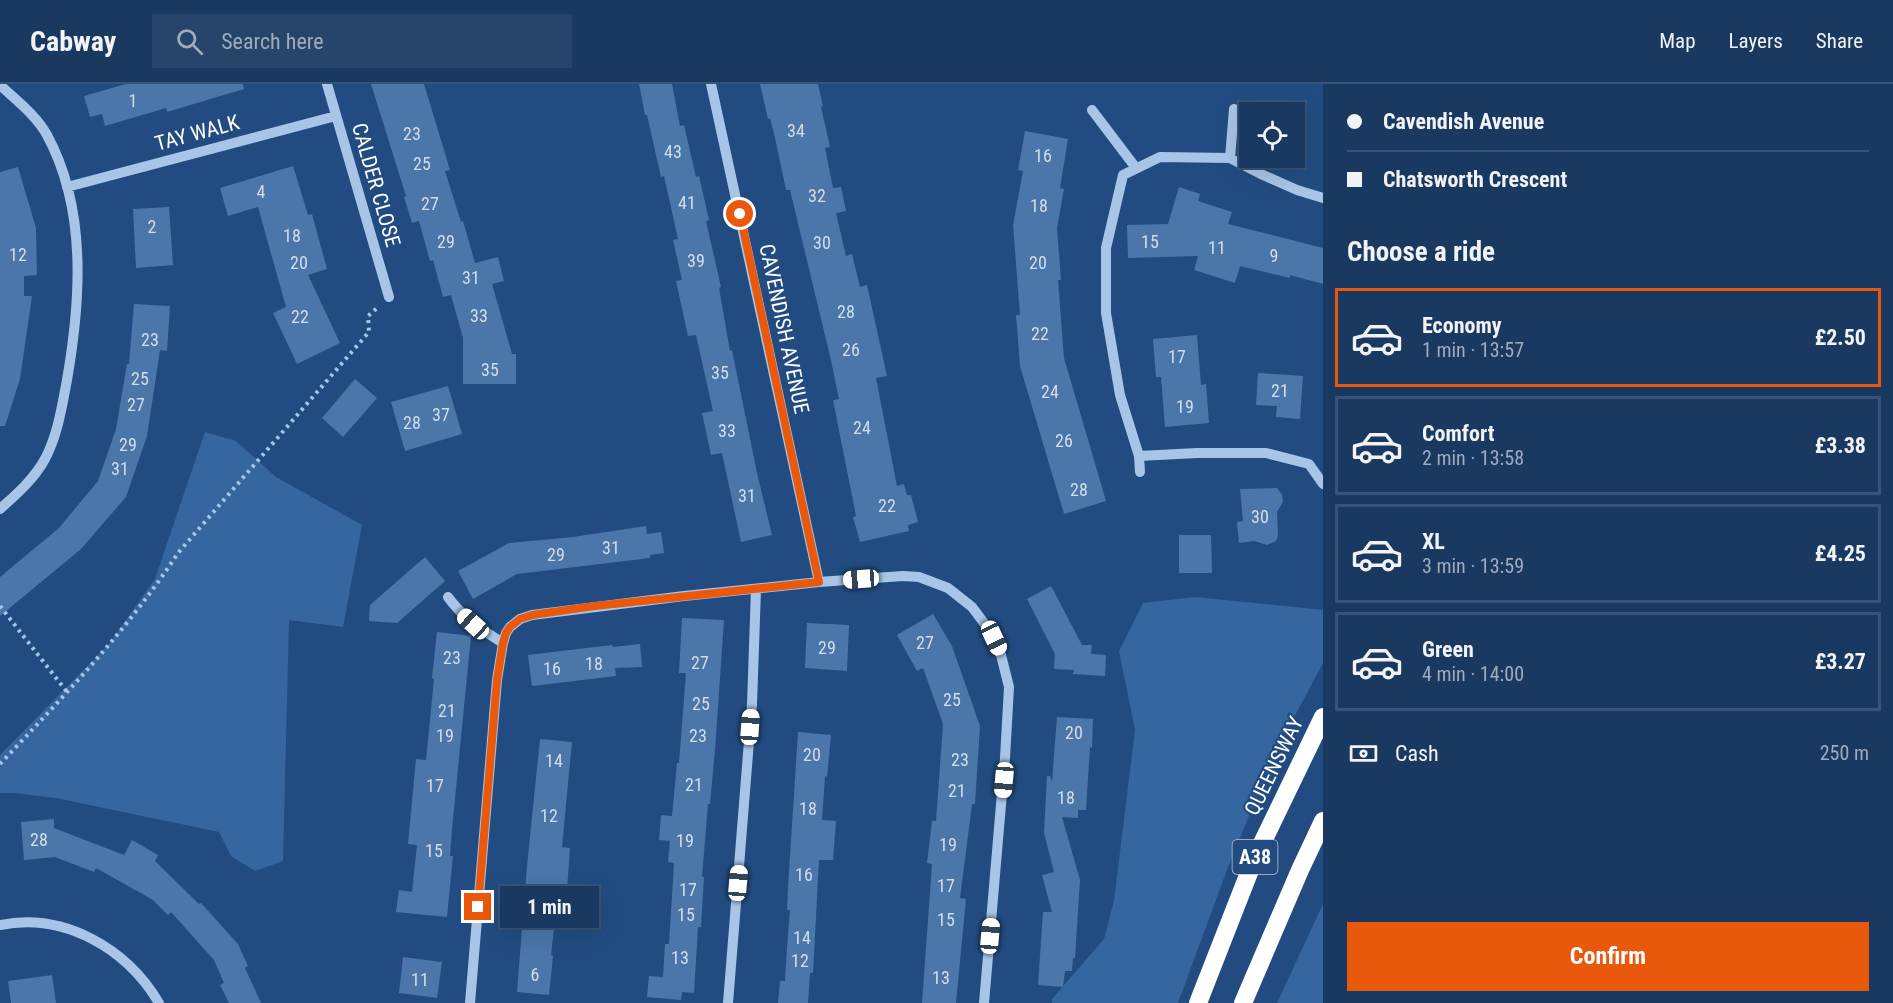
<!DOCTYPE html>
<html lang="en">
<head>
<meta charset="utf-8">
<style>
  body { margin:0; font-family:"Roboto Condensed",sans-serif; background:#27446a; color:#f1f3f6; height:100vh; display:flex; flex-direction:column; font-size:22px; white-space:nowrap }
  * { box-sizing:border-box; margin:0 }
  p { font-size:20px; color:#9facbd }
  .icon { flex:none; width:33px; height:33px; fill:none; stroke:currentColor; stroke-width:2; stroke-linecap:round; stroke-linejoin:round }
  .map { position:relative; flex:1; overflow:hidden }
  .sheet { display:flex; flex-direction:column; background:#1a3961; width:570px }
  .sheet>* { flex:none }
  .top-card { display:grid; align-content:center; height:132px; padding:0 24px; background:#1a3961 }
  .controls { position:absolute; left:1239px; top:18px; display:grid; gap:12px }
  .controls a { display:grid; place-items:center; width:66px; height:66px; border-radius:0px; background:#1a3961; box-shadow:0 6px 24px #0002,0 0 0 2px #385376; font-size:30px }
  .end { position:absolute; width:27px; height:27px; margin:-14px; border:8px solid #ea580c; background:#fff; box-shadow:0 0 0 3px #fff }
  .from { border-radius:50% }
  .bubble { position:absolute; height:42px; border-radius:0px; background:#1a3961; box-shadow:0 6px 24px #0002,0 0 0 2px #385376; font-size:20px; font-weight:700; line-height:42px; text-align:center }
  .car { position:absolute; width:18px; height:36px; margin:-18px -9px; border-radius:8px; box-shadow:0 0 4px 2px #0007; background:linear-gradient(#fff 24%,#345 0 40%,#fff 0 76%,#345 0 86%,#fff 0) }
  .top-card b { display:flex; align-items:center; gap:21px; height:57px; font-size:22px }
  .top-card b+b { border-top:2px solid #385376 }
  .top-card i { width:15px; height:15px; background:#f1f3f6 }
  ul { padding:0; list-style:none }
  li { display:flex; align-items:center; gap:18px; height:99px; margin:0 12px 9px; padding:0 12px; border:3px solid #385376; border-radius:0px }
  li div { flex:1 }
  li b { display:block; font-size:22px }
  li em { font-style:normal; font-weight:700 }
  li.active { border-color:#ea580c }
  li>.icon { width:54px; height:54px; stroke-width:1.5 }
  h2 { padding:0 24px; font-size:27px; line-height:72px }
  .pay { display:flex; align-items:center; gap:15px; height:66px; padding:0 24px; font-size:22px }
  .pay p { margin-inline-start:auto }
  .cta { display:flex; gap:12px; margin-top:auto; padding:12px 24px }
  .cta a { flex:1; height:69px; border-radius:0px; background:#ea580c; color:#fff; font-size:24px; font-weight:700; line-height:69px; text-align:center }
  header { display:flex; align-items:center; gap:36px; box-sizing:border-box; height:84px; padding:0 30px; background:#1a3961; border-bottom:2px solid #385376 }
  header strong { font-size:28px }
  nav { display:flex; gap:33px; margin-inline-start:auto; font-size:21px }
  .search { width:420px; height:54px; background:#27446a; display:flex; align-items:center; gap:15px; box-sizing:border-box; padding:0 21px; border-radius:0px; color:#9facbd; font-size:22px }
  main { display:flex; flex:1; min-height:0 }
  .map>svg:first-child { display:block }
  .green { fill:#36669f }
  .building { fill:#4b76aa }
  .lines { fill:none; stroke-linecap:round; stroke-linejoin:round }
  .path { stroke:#a8c5e7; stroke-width:4; stroke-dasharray:3 4.5; stroke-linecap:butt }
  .minor { stroke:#a8c5e7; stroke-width:10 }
  .highway { stroke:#fff; stroke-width:18 }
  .route { stroke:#ea580c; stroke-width:8 }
  .labels { text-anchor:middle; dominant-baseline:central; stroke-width:4.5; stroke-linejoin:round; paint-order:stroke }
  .number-label { font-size:18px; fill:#d2ddea }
  .shield { fill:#224c81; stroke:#bdc9d9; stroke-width:1.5 }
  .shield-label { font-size:20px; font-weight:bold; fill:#fff }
  .street-label { font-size:21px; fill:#fff; stroke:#224c81 }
</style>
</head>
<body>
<header>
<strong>Cabway</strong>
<div class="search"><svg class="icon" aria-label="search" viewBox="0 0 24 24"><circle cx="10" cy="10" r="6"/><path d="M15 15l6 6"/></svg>Search here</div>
<nav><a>Map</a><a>Layers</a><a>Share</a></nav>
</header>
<main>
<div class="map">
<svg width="1323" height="919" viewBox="0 0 1323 919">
  <rect width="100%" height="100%" fill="#224c81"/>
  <!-- green -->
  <path class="green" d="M205,348L236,357L276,393L362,441L343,543L289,536L283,777L255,787L231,772L219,748L56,714L15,709H0V671L109,560L155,495Z
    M1195,513L1323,526V579L1274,671L1228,783L1178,919H1052V915L1104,855L1114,817L1135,646L1119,567L1143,519Z
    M1323,820V919H1277Z"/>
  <!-- building -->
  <path class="building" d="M126,0H243L244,5L167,28L166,24L105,42L102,30L90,33L84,12Z
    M371,0H424L450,86L445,87L461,138L463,137L475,179L498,173L504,197L492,200L512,270H516V300H463V254L451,211L443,213L433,176L430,177L419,137L412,139L404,113L406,112Z
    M639,0H672L680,42L684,41L696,93L699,92L709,136L706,137L721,203L719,204L730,267L732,266L757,389L772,451L741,458L722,369L711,371L702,329L713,327L696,251L688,252L676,197L682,196L673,156L678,155L664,92L661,93L647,31H645Z
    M760,0H818L823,22L821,23L830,63L825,64L833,104L841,103L846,127L836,129L846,172L852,170L860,203L867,201L887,292L876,294L897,402L904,400L907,411H911L918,438L908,441L909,447L860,458L853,433L856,432L833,316L839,315L830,272L790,106H786L775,54L770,34L768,35Z
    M1025,47L1068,55L1060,104L1064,105L1057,144L1061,196H1058L1064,274L1106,417L1064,430L1020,282L1016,231H1020L1013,141L1023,87L1018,86Z
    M293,82L308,131L312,130L327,185L308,191L340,259L297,280L273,229L286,223L258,123L228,132L220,104Z
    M18,83L36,144L37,191L24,192V212H32L20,295L5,342H0V88Z
    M1179,103L1200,110L1198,117L1232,128L1228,140L1323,164V200L1290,191V194L1240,182L1235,199L1194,186L1198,172L1128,174L1127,141L1168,140Z
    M169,123L173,181L136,184L133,125Z
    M134,220L170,222L167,267L160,266L147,352L126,413L81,465L0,532V493L59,444L98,397L116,345L127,280H129Z
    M1197,251L1201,301L1206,300L1209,339L1165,343L1161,293H1156L1153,255Z
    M1258,289L1303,292L1300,335L1276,333L1277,322L1256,321Z
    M355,295L377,314L343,353L322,334Z
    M448,302L462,350L405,367L391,318Z
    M1277,404L1282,411L1283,418L1277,428L1278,452L1276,457L1267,461L1254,457L1239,459L1237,438L1243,437L1240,405Z
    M646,442L647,450L661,448L664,469L650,471V474L517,490L473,515L458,487L509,459L573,453Z
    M1179,451H1211L1212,489H1179Z
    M425,473L445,497L397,539L369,537L370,521Z
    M1051,502L1082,561H1092L1091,570L1106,571L1105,592L1073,590L1074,586L1054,585L1055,570L1027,515Z
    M933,530L952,562L980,642L975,720H972L960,814L966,815L956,919H922L932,780L927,779L932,737H936L943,640L923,584L917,587L897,551Z
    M682,534L724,536L715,666L710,720H708L702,793H704L701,843H698L694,909L682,908L681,916L647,913L649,892L663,893L665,860H669L674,779L668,778L670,757L659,756L661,731L672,732L677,679H679L686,589H679Z
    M807,539L849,541L847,587L805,584Z
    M437,548L471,552L452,745L450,772H453L447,833L396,828L399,806L412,808L417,761L408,760L416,675L426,676L434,595L432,594Z
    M640,560L642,583L615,584L616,592L532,602L528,571L612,561L613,563Z
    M1057,633L1093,635L1092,664L1090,663L1086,726H1078V734L1062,733L1080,796L1075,874H1073L1072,887H1065L1063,903L1038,901L1043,828H1052L1042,791L1054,788L1044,749L1047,692H1050L1052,698Z
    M798,648L831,651L827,693L825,692L822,736L836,737L833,776H819L813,889H810L808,919H778L780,897H785L787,864L790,826H787L788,803Z
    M540,655L572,658L562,763L570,764L567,806L559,805L558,808L551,871L553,872L549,911L517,908L527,782Z
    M54,735V744L124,771L132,756L158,771L155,777L199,820L201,819L238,860L248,882L245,884L261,919H229L220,901L224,899L214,876L171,828L168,831L153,816L96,784L94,788L55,773L24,776L21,738Z
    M403,873L442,878L437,914L399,909Z
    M52,891L56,919H11L8,897Z"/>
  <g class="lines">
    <!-- path -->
    <path class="path" d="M0,522L67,608
      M0,680C63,613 127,547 178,469L369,248L368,232L377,224"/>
    <!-- minor -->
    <path class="minor" d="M327,0L389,213
      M711,0L819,498
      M0,1C16,16 36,31 47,51C87,125 81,215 67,296C62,322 58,350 45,375C34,395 17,410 0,425
      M1092,26L1136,84
      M1230,74L1234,25
      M67,103L336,32
      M1139,372L1197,369H1266L1309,380L1323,400
      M1140,388L1139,372L1120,311L1106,229V164L1123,91L1160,73L1230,74L1263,91L1297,106L1323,114
      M448,513C463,534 481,545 503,559
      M0,841C65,828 127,865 159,919
      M470,919L497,596L503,559L506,549L510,543L520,535L532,531L684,512L819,498L903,492L919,493L948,504L972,523L987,543L1001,571L1009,603L1005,674L984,919
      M728,919L752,620L756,505"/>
    <!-- highway -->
    <path class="highway" d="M1198,919L1254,776L1323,633
      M1243,919L1300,786L1323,737"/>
  </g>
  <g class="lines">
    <!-- route -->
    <path class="route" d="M478,823L497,596L503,559L506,549L510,543L520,535L532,531L595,522L819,498L740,130"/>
  </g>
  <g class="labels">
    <!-- number labels -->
    <g class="number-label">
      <text x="133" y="16">1</text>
      <text x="796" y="46">34</text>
      <text x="412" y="49">23</text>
      <text x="673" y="67">43</text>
      <text x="1043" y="71">16</text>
      <text x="422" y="79">25</text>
      <text x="261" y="107">4</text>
      <text x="817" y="111">32</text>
      <text x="687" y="118">41</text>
      <text x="430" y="119">27</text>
      <text x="1039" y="121">18</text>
      <text x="152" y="142">2</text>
      <text x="292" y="151">18</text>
      <text x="446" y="157">29</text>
      <text x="1150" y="157">15</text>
      <text x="822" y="158">30</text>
      <text x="1217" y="163">11</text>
      <text x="18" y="170">12</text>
      <text x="1274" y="171">9</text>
      <text x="696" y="176">39</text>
      <text x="299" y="178">20</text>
      <text x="1038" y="178">20</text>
      <text x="471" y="193">31</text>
      <text x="846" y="227">28</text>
      <text x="479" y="231">33</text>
      <text x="300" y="232">22</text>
      <text x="1040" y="249">22</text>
      <text x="150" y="255">23</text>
      <text x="851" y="265">26</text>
      <text x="1177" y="272">17</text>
      <text x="490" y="285">35</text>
      <text x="720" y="288">35</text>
      <text x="140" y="294">25</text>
      <text x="1280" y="306">21</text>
      <text x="1050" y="307">24</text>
      <text x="136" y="320">27</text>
      <text x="1185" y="322">19</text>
      <text x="441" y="330">37</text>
      <text x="412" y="338">28</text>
      <text x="862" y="343">24</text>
      <text x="727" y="346">33</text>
      <text x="1064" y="356">26</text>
      <text x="128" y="360">29</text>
      <text x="120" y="384">31</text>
      <text x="1079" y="405">28</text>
      <text x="747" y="411">31</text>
      <text x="887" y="421">22</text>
      <text x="1260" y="432">30</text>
      <text x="611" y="463">31</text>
      <text x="556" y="470">29</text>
      <text x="925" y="558">27</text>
      <text x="827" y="563">29</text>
      <text x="452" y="573">23</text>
      <text x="700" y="578">27</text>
      <text x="594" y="579">18</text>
      <text x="552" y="584">16</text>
      <text x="952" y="615">25</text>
      <text x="701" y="619">25</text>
      <text x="447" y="626">21</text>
      <text x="1074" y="648">20</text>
      <text x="445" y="651">19</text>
      <text x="698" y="651">23</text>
      <text x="812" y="670">20</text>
      <text x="960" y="675">23</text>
      <text x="554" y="676">14</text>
      <text x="694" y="700">21</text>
      <text x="435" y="701">17</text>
      <text x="957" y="706">21</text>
      <text x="1066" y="713">18</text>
      <text x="808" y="724">18</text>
      <text x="549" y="731">12</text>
      <text x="39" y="755">28</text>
      <text x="685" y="756">19</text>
      <text x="948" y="760">19</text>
      <text x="434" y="766">15</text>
      <text x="804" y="790">16</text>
      <text x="946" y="801">17</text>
      <text x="688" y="805">17</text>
      <text x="686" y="830">15</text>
      <text x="946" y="835">15</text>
      <text x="802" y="853">14</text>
      <text x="680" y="873">13</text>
      <text x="800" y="876">12</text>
      <text x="535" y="890">6</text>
      <text x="941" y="893">13</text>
      <text x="420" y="895">11</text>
    </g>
    <!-- shield labels -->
    <rect class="shield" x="1232.5" y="756" width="45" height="34" rx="4.5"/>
    <g class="shield-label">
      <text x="1255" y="773">A38</text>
    </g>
    <!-- street labels -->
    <g class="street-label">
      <text transform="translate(197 49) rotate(-15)">TAY WALK</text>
      <text transform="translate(376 101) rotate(74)">CALDER CLOSE</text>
      <text transform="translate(784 245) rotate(78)">CAVENDISH AVENUE</text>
      <text transform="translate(1274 682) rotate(-64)">QUEENSWAY</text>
    </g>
  </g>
</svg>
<div class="controls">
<a><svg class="icon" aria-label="locate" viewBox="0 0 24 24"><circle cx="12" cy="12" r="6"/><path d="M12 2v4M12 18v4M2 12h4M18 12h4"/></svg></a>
</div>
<i class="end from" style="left:740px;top:130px"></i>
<i class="end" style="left:478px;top:823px"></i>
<div class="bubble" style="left:500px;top:802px;width:99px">1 min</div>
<i class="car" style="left:861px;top:495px;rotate:266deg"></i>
<i class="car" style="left:473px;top:540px;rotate:312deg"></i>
<i class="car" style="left:994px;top:554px;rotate:155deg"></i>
<i class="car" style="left:750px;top:643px;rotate:4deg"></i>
<i class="car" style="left:1004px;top:696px;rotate:185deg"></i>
<i class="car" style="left:738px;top:799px;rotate:5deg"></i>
<i class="car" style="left:990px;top:852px;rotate:5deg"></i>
</div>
<section class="sheet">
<div class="top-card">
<b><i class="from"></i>Cavendish Avenue</b>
<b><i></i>Chatsworth Crescent</b>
</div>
<h2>Choose a ride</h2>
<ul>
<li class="active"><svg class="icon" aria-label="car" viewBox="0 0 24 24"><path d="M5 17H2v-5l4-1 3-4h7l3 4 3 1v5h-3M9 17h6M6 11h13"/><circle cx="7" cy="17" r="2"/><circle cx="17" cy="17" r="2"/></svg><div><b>Economy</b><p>1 min · 13:57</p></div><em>£2.50</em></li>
<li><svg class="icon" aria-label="car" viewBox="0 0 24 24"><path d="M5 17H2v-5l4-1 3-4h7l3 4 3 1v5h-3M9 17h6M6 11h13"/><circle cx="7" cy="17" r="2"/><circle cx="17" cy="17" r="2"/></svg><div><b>Comfort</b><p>2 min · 13:58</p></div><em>£3.38</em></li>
<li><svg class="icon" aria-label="car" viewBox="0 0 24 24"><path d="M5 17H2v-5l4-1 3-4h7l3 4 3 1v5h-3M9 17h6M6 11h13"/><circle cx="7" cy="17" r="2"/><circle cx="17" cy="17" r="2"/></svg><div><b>XL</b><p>3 min · 13:59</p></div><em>£4.25</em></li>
<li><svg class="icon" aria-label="car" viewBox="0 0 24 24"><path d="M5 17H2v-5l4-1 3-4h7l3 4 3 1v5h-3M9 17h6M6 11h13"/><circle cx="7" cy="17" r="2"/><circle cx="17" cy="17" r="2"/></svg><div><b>Green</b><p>4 min · 14:00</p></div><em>£3.27</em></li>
</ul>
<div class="pay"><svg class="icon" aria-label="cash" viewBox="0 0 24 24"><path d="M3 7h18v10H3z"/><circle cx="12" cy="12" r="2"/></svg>Cash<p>250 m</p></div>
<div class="cta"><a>Confirm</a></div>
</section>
</main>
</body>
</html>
